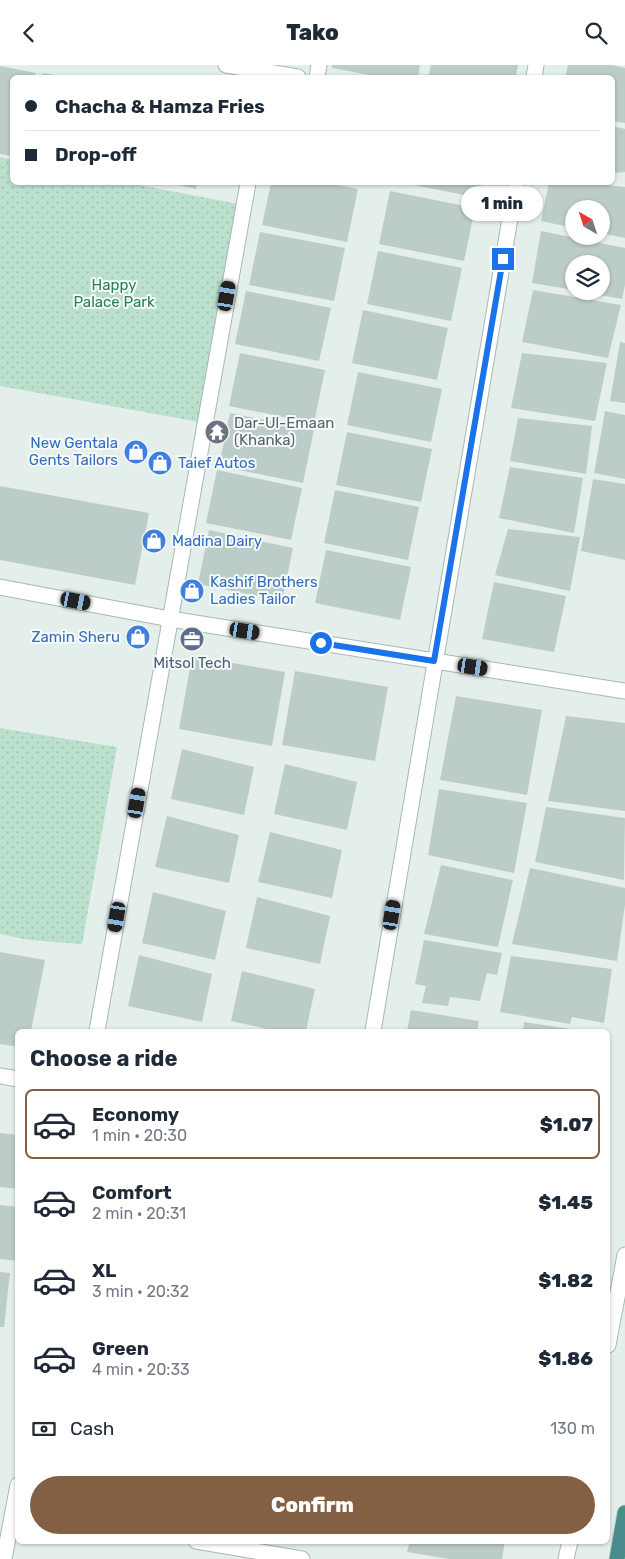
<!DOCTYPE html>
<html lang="en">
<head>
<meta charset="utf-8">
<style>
  body { margin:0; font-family:Rubik,sans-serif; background:#f6f6f7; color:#1f2937; height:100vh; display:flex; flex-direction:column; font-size:19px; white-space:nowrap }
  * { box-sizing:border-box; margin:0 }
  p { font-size:16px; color:#747a83 }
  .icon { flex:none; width:28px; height:28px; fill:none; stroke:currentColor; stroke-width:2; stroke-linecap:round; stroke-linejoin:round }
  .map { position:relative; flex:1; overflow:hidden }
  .details { position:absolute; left:15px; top:964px; width:595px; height:515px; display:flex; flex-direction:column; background:#fff; border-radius:8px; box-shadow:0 1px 4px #0004 }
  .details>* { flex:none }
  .top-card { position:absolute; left:10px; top:10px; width:605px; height:110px; border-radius:8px; box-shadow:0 1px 4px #0004; display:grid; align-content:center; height:110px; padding:0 15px; background:#fff }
  .needle { width:32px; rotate:321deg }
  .tools { position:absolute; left:565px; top:135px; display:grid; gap:10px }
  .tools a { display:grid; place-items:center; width:45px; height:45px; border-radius:50%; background:#fff; box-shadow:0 1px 4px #0004; font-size:25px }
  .end { position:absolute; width:22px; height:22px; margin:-11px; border:6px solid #1a73e8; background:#fff; box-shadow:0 0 0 2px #fff }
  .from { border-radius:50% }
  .bubble { position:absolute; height:35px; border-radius:18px; background:#fff; box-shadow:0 1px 4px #0004; font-size:16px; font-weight:800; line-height:35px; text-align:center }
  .car { position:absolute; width:15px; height:30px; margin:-15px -8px; border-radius:6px; box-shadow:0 0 4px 1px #0007; background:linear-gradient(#222 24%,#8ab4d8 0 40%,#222 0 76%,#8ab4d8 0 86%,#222 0) }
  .top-card b { display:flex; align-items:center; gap:18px; height:48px; font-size:19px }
  .top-card b+b { border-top:1px solid #e0e1e3 }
  .top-card i { width:12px; height:12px; background:#1f2937 }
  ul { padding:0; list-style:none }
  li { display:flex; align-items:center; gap:15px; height:70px; margin:0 10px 8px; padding:0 5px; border:2px solid transparent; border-radius:8px }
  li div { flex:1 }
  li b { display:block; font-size:19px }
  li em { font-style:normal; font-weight:800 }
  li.active { border-color:#836044 }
  li>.icon { width:45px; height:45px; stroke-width:1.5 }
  h2 { padding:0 15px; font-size:22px; line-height:60px }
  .pay { display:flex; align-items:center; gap:12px; height:55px; padding:0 15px; font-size:19px }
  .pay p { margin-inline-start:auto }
  .button { display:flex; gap:10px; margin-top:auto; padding:10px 15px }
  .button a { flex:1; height:58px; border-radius:30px; background:#836044; color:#fff; font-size:20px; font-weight:800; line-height:58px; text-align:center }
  header { display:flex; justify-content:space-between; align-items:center; height:65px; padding:0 15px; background:#fff; font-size:22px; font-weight:800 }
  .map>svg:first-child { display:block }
  .park { fill:url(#park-dots) }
  .building { fill:#bccdc9 }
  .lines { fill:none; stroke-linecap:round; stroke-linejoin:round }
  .minor-casing { stroke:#a6b8b5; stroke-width:17 }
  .secondary-casing { stroke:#a1bbb9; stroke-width:17 }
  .trunk-casing { stroke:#c1caca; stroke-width:17 }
  .minor { stroke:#fff; stroke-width:15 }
  .secondary { stroke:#fff; stroke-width:15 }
  .trunk { stroke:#488c8b; stroke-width:15 }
  .route { stroke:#1a73e8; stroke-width:6 }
  .labels { text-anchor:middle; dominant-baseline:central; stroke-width:4; stroke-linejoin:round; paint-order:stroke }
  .park-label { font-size:15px; fill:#287d5c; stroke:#f5fbf9 }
  .worship-label { font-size:15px; fill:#5b616d; stroke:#f5fbf9; text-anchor:start }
  .shop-label { font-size:15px; fill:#366cbe; stroke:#f5fbf9; text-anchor:start }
  .service-label { font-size:15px; fill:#4e5e75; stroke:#f5fbf9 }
</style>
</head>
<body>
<header><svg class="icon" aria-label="back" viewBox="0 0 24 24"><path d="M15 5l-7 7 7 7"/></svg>Tako<svg class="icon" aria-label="search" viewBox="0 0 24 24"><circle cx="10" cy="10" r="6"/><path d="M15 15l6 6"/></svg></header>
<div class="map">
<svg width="625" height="1494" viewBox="0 0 625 1494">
  <defs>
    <pattern id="park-dots" width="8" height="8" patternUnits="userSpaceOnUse" patternTransform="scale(1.25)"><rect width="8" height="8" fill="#bbe1ce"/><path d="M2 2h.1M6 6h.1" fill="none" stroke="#a0c2b2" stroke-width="1.8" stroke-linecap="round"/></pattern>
  </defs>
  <rect width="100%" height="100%" fill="#e4efec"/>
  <!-- park -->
  <path class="park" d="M0,92L12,95V118H128L244,140L205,358L0,321Z
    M0,663L117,682L82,879L29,875L0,869Z"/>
  <!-- building -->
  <path class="building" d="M332,0H420L418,12H380L332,3Z
    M431,0H518L516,12H428Z
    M568,0H612L625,3V58L612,56V12H565Z
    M0,1L36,8L35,12H12V91L0,89Z
    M43,8L63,12H42Z
    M612,61L625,64V107L614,108V112H612Z
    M171,118H197L196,124Z
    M271,118H326L358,124L347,177L262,160Z
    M404,118H482L479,133Z
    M549,118H589L625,122V173L601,168V144H574V163L541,156Z
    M390,126L475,143L464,196L379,179Z
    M541,166L625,183V220L622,234L583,227L601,226V199H574V225L532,218Z
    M260,167L345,183L334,236L249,220Z
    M378,186L462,203L451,256L367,239Z
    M533,225L621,240L608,293L522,277Z
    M246,226L331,243L319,296L235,279Z
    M363,245L448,263L437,315L352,298Z
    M620,277L625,278V338L610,336Z
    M240,288L325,305L314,358L229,341Z
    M522,288L607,298L595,356L511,343Z
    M358,307L442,324L431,377L347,360Z
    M605,346L625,350V414L594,408Z
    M230,348L314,365L303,418L219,401Z
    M518,353L592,361L586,409L510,396Z
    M347,367L432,384L421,437L336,420Z
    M510,402L583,413L574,468L499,453Z
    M217,405L302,423L291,475L206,458Z
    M593,414L625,419V495L581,486Z
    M0,421L149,448L135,520L0,495Z
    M335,425L419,442L408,495L324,478Z
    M508,464L580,472L570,526L495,510Z
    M209,465L293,483L282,536L198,519Z
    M326,485L411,502L400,555L315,538Z
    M494,517L566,531L554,587L482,574Z
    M192,591L285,607L272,681L179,664Z
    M295,606L388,622L375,696L282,680Z
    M456,631L542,645L527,730L440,715Z
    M566,651L625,658V746L548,736Z
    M182,684L254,702L244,750L171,734Z
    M285,699L357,717L347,765L274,749Z
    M439,724L527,738L514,808L428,790Z
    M546,742L625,753L624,815L535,797Z
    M167,751L239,770L229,818L155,802Z
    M270,767L342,785L332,833L258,817Z
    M441,800L513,815L498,882L424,869Z
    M530,803L625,823V840L617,896L512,879Z
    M153,827L226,846L215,895L142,878Z
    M257,832L330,851L320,899L246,883Z
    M424,875L502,888L497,910L487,908L480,936L450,932L448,941L422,938L426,921L415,919Z
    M0,887L45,895L31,966H18V982L0,979Z
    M139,890L212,909L202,957L128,941Z
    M511,891L612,904L604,958L572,952L570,959L500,947Z
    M242,906L315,924L306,966H276L231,956Z
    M411,945L479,956L477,966H407Z
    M524,957L577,965L576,966H523Z
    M0,1068L18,1070V1124L0,1122Z
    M0,1140L18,1142V1196L0,1194Z
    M0,1207L10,1208L4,1262H0Z
    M410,1476H505L502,1494H449L407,1487Z"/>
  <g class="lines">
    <defs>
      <path id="minor" d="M226,0L298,12
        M317,12L319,0
        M534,12L536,0
        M0,522L170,554L625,626
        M97,966L248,118
        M373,966L516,118
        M0,1011L18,1014
        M196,1476L302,1494
        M4,1494L18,1420"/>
      <path id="secondary" d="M608,1280L625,1190
        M566,1494L570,1476"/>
      <path id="trunk" d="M617,1494L625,1448"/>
    </defs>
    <!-- minor casing -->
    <use href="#minor" class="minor-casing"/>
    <!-- secondary casing -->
    <use href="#secondary" class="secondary-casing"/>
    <!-- trunk casing -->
    <use href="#trunk" class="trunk-casing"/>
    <!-- minor -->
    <use href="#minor" class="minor"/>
    <!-- secondary -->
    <use href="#secondary" class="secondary"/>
    <!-- trunk -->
    <use href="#trunk" class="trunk"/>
  </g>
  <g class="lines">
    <!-- route -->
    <path class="route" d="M321,578L434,596L503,194"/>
  </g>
  <!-- icons -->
  <defs>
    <symbol id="temple-disc" viewBox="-11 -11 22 22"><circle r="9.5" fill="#6b7280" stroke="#f5fbf9"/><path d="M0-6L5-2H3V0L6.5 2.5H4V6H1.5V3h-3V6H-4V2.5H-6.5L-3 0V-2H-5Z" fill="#fff"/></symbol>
    <symbol id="shop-disc" viewBox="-11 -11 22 22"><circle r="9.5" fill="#3f7fe0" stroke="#f5fbf9"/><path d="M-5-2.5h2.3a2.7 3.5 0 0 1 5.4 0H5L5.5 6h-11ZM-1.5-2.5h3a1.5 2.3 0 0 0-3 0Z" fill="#fff"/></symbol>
    <symbol id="office-disc" viewBox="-11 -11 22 22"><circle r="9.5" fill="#5c6f8a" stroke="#f5fbf9"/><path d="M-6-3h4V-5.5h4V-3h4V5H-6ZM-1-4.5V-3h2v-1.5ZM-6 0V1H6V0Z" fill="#fff"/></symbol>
  </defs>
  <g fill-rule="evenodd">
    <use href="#temple-disc" x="203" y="353" width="28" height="28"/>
    <use href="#shop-disc" x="122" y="373" width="28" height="28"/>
    <use href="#shop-disc" x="146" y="384" width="28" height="28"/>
    <use href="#shop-disc" x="140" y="462" width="28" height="28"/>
    <use href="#shop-disc" x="178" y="512" width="28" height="28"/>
    <use href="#shop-disc" x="124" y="558" width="28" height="28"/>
    <use href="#office-disc" x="178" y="560" width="28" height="28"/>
  </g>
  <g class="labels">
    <!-- park labels -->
    <g class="park-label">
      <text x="114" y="220">Happy<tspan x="114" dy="17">Palace Park</tspan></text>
    </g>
    <!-- worship labels -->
    <g class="worship-label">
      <text x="234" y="358">Dar-Ul-Emaan<tspan x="234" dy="17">(Khanka)</tspan></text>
    </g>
    <!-- shop labels -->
    <g class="shop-label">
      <text x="118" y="378" text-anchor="end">New Gentala<tspan x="118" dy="17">Gents Tailors</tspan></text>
      <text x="178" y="398">Taief Autos</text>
      <text x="172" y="476">Madina Dairy</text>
      <text x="210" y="517">Kashif Brothers<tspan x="210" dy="17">Ladies Tailor</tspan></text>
      <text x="120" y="572" text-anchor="end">Zamin Sheru</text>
    </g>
    <!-- service labels -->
    <g class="service-label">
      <text x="192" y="598">Mitsol Tech</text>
    </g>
  </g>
</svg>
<div class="tools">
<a><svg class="needle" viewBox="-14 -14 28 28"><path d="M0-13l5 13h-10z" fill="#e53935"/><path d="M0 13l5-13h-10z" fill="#747a83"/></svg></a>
<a><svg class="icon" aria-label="layers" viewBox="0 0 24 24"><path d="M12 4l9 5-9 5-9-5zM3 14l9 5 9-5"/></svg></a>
</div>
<i class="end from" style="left:321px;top:578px"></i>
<i class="end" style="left:503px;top:194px"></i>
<div class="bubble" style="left:461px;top:121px;width:82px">1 min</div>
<i class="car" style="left:227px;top:231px;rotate:10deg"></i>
<i class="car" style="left:76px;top:536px;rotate:101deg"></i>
<i class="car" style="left:245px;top:566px;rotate:99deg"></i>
<i class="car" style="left:473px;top:602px;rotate:99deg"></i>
<i class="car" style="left:137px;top:738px;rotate:10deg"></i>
<i class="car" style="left:392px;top:850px;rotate:9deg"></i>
<i class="car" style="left:117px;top:852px;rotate:190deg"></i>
<div class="top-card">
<b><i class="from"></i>Chacha &amp; Hamza Fries</b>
<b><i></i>Drop-off</b>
</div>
<section class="details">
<h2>Choose a ride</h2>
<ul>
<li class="active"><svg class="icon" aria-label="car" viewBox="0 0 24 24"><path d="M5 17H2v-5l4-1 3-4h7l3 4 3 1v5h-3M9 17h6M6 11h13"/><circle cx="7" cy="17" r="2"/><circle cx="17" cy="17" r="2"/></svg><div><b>Economy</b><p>1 min · 20:30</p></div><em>$1.07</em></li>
<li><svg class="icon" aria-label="car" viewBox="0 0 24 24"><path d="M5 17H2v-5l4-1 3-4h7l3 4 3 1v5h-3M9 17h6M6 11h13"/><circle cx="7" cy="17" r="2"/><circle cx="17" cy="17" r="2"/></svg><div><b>Comfort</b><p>2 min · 20:31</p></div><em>$1.45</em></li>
<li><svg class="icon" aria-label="car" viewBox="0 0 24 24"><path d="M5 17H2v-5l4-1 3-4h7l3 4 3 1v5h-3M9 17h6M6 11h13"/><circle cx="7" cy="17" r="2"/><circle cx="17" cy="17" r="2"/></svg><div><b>XL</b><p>3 min · 20:32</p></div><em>$1.82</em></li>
<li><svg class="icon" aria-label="car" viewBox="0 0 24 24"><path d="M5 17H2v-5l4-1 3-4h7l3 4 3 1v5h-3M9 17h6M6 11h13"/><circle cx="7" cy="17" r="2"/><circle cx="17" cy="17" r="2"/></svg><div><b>Green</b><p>4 min · 20:33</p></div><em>$1.86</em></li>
</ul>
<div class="pay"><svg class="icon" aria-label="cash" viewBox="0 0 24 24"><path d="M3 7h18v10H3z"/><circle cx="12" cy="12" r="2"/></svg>Cash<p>130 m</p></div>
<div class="button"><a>Confirm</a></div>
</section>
</div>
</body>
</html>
